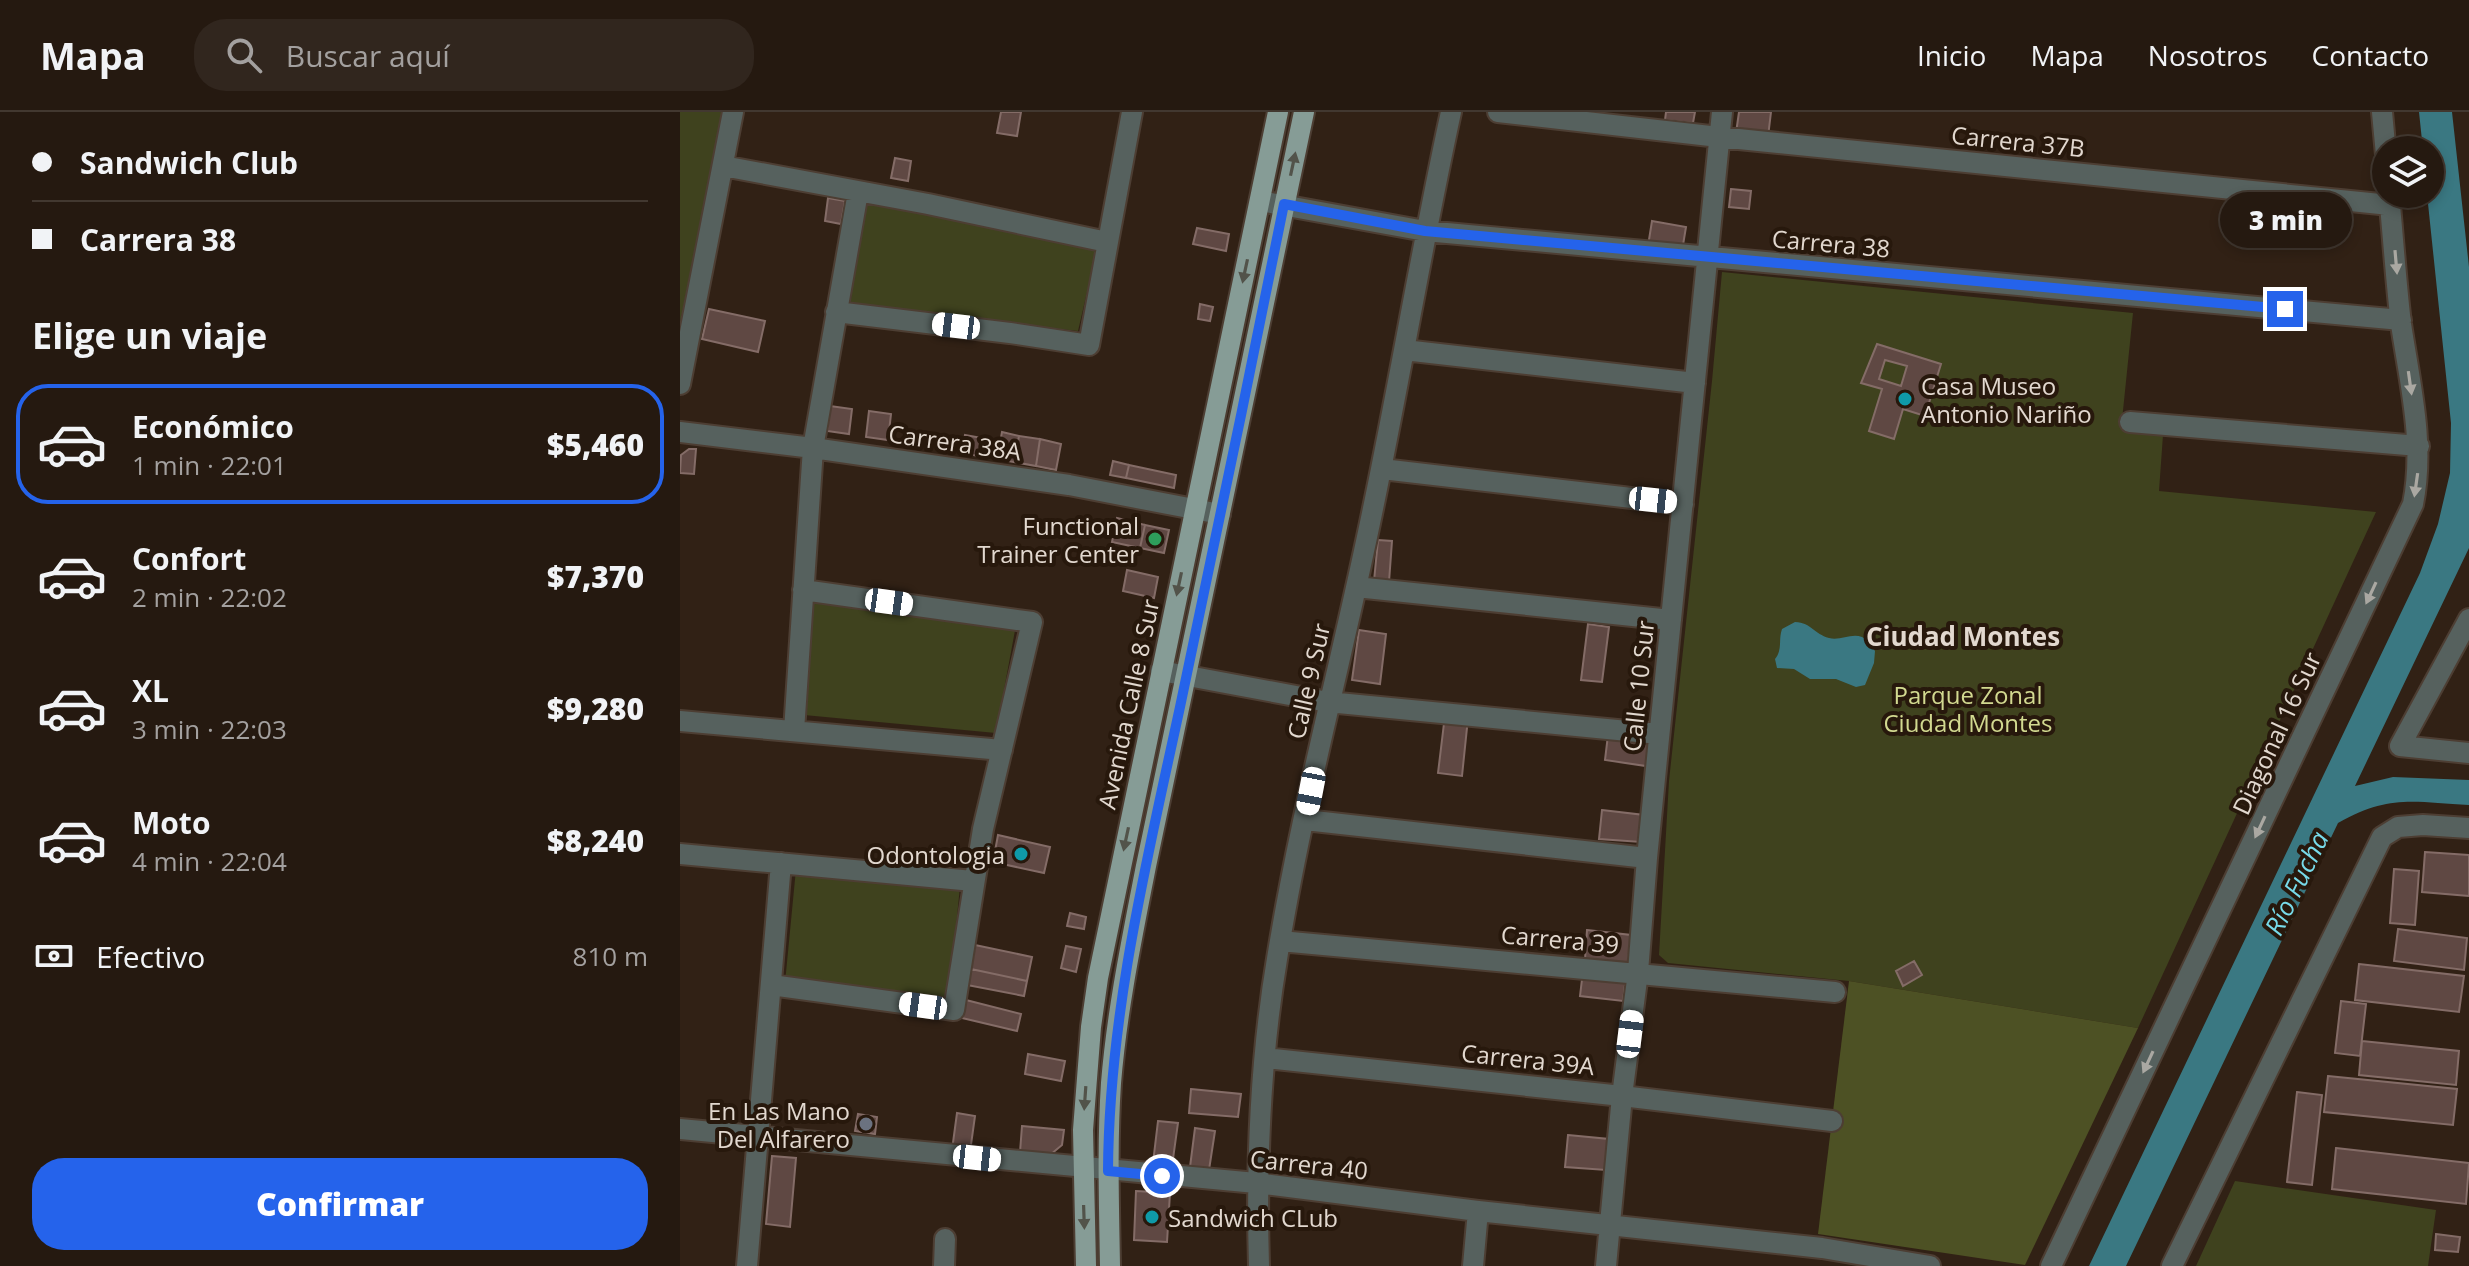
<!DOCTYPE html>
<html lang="es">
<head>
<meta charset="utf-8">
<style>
  body { margin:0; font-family:"Open Sans",sans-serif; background:#31261e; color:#f1f3f6; height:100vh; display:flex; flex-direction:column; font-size:30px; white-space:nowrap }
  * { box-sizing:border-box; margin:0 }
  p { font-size:26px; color:#a3a09f }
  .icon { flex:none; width:44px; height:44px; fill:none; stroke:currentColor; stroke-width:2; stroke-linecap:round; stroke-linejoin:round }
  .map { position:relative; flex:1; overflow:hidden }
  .drawer { display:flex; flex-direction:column; background:#251910; width:680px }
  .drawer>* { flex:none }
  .top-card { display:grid; align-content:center; height:176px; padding:0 32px; background:#251910 }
  .fabs { position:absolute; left:1692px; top:24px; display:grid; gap:16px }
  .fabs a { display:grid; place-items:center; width:72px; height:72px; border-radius:50%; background:#251910; box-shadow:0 4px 12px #0003,0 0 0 2px #423830; font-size:40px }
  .end { position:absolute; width:36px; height:36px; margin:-18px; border:10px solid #2563eb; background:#fff; box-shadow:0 0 0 4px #fff }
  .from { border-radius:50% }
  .bubble { position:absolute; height:56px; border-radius:28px; background:#251910; box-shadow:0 4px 12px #0003,0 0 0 2px #423830; font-size:26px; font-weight:800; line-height:56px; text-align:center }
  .car { position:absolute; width:24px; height:48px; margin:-24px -12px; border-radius:10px; box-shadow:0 0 6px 2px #0007; background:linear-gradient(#fff 24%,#345 0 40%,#fff 0 76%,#345 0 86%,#fff 0) }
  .top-card b { display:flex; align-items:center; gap:28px; height:76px; font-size:30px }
  .top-card b+b { border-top:2px solid #423830 }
  .top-card i { width:20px; height:20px; background:#f1f3f6 }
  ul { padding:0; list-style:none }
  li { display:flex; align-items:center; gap:24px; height:120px; margin:0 16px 12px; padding:0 16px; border:4px solid transparent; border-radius:32px }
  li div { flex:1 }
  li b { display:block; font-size:30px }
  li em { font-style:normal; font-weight:800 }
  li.on { border-color:#2563eb }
  li>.icon { width:72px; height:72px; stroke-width:1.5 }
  h2 { padding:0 32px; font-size:36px; line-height:96px }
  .pay { display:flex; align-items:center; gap:20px; height:88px; padding:0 32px; font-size:30px }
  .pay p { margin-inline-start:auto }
  .primary-button { display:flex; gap:16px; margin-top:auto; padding:16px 32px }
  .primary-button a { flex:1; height:92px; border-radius:32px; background:#2563eb; color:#fff; font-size:32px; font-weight:800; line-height:92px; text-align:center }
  header { display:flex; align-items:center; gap:48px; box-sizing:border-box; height:112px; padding:0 40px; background:#251910; border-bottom:2px solid #423830 }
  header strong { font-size:38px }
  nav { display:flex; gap:44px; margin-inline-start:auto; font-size:28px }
  .search { width:560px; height:72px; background:#31261e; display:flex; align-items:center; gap:20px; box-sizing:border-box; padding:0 28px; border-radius:32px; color:#a3a09f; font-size:30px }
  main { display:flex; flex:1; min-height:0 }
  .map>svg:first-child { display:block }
  .green { fill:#3f421e }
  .forest { fill:#4d5124 }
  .water { fill:#3a7882 }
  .building { fill:#5f4843; stroke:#846c67; stroke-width:2; fill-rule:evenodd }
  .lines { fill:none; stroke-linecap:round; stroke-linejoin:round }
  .minor-casing { stroke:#4d3e33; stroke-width:24 }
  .major-casing { stroke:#4d3e33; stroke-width:24 }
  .minor { stroke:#56615e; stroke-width:20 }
  .major { stroke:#869c96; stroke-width:20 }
  .oneway { fill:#52534a }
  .oneway2 { fill:#aaa8a2 }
  .route { stroke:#2563eb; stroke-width:10 }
  .culture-dot { fill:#0f9aa8; stroke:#27180c; stroke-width:3 }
  .leisure-dot { fill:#2e9e5b; stroke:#27180c; stroke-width:3 }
  .worship-dot { fill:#6b7280; stroke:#27180c; stroke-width:3 }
  .labels { text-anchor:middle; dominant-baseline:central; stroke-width:8; stroke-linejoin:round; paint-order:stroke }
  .street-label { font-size:24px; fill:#e2d8cf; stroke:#27180c }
  .poi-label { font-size:24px; fill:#e2d8cf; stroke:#27180c; text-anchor:end }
  .park-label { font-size:24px; fill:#d2d990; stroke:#27180c }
  .neighbourhood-label { font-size:26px; font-weight:bold; fill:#e2d8cf; stroke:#27180c }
  .water-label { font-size:26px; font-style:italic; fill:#77dae9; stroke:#27180c }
</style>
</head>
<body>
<header>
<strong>Mapa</strong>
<div class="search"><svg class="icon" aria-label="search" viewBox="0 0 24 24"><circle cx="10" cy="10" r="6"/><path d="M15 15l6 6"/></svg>Buscar aquí</div>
<nav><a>Inicio</a><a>Mapa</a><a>Nosotros</a><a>Contacto</a></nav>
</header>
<main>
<section class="drawer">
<div class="top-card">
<b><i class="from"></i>Sandwich Club</b>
<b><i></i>Carrera 38</b>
</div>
<h2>Elige un viaje</h2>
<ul>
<li class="on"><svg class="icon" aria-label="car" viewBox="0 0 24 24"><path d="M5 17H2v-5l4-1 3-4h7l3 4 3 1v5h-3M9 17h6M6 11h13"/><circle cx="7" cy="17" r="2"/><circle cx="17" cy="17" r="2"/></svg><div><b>Económico</b><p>1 min · 22:01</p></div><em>$5,460</em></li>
<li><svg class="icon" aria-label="car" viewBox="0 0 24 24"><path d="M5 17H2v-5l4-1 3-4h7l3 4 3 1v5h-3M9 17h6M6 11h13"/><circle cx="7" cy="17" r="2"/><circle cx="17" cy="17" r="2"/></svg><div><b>Confort</b><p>2 min · 22:02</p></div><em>$7,370</em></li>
<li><svg class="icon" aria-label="car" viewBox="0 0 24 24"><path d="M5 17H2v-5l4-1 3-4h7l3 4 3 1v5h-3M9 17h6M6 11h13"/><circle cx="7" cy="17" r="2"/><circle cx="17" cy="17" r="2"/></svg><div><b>XL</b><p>3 min · 22:03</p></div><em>$9,280</em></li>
<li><svg class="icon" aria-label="car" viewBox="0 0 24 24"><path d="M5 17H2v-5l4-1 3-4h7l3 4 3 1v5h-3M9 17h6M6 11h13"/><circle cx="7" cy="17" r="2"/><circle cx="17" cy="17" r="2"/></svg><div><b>Moto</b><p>4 min · 22:04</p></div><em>$8,240</em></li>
</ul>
<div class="pay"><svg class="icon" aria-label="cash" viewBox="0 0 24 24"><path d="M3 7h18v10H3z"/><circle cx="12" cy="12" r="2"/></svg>Efectivo<p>810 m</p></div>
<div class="primary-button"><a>Confirmar</a></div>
</section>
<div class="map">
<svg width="1789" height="1154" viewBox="0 0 1789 1154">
  <rect width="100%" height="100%" fill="#312115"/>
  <!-- green -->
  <path class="green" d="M0,0H43L0,211Z
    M185,88L417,137L398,219L170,194Z
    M1042,160L1453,201L1441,318L1483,323L1479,379L1696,400L1458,916L1169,869L988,851L979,843L989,669L1032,269Z
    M134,488L336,513L316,621L124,603Z
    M116,757L280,774L269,888L105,871Z
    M1555,1069L1756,1098L1748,1154H1516Z"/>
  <!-- forest -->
  <path class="forest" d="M1169,869L1458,916L1345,1153L1138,1122Z"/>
  <!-- water -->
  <path class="water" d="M1739,0H1772L1789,155V436L1675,674L1713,665L1789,668V693C1733,690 1709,682 1658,711L1446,1154H1409L1740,461L1758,412L1770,361L1771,311L1747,82H1750V38H1743Z
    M1115,510C1132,511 1134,522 1149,526C1160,529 1171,521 1182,525C1188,528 1191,534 1195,539L1194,551L1185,573L1176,575L1156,567H1130L1114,557L1097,556L1095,547C1103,537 1098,528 1102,517Z"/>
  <!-- building -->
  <path class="building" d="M321,0H341L337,24L317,21Z
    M986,0H1015L1013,11L985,8Z
    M1059,0H1091L1088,25L1056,21Z
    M215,46L231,49L228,69L211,66Z
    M1051,77L1071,79L1069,97L1049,95Z
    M148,86L165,89L161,112L145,109Z
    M972,109L1006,115L1002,139L968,134Z
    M517,116L549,122L546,139L513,132Z
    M520,192L533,195L530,209L518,207Z
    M29,197L85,209L78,240L22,227Z
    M1197,232L1261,252L1245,304L1223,297L1214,327L1189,319L1202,277L1181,271ZM1205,248L1227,254L1221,274L1199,267Z
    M150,294L172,297L169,322L147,319Z
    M189,299L211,302L208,328L186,325Z
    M322,320L339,324L334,350L317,347Z
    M285,323L302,326L299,344L282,341Z
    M339,324L360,327L356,354L334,350Z
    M360,327L381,332L376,358L356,354Z
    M9,337H16L14,362L0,361L1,343Z
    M433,349L449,353L446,366L430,363Z
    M449,353L496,363L494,376L446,366Z
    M437,406L465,413L460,436L432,430Z
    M465,413L489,418L484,441L460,436Z
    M698,428L712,429L709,470L694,469Z
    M447,458L478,465L474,486L443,479Z
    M908,512L929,515L922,570L901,568Z
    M679,518L706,522L700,572L672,568Z
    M765,603L788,606L782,664L758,661Z
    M928,623L970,629L966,654L925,648Z
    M922,698L964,703L961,730L919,727Z
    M318,723L370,735L364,761L313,750Z
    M1745,740L1789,743V784L1742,780Z
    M1714,757L1739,759L1735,813L1710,811Z
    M390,801L406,805L404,817L387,814Z
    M1718,817L1787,826L1784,858L1714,849Z
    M907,818L951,823L948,851L905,847Z
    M295,833L352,845L347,869L291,857Z
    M386,834L401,837L396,860L381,856Z
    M1234,849L1242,863L1223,874L1216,859Z
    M1679,852L1784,864L1779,900L1675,888Z
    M291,857L347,869L344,884L287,873Z
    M903,859L946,865L943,889L900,884Z
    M286,888L341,902L337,919L282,906Z
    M1661,889L1686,892L1680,944L1655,941Z
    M1682,929L1779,939L1776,973L1679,963Z
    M348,942L385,949L381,969L345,962Z
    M1648,964L1777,977L1773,1013L1644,1000Z
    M511,977L561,982L558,1005L509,1001Z
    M1617,980L1642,983L1632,1073L1607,1070Z
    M277,1001L295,1004L290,1040L272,1038Z
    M178,1002L197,1005L195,1022L175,1019Z
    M478,1009L498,1011L492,1054L473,1051Z
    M342,1014L384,1018L382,1033L370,1043L340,1040Z
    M515,1016L535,1019L529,1058L510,1055Z
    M888,1023L929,1027L926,1058L885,1055Z
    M1656,1036L1789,1051L1786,1092L1652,1077Z
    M92,1044L116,1046L110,1115L86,1112Z
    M456,1079L490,1081L487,1130L454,1128Z
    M1756,1122L1780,1125L1778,1140L1755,1138Z"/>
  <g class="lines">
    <defs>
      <path id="minor" d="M818,0L1039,25L1710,93
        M1702,0L1706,43
        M43,54L248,92L427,130
        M580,89L745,119L1721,208
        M156,200L330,221L409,233L452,0
        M724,238L1015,271
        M0,272L53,0
        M1450,310L1739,334
        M0,320L133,336L389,373L540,402
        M702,357L1003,392
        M676,475L991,508
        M1789,507L1720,634L1789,641
        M481,559L648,590L979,622
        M0,609L322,638
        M114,619L133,336L178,80
        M625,708L967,746
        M0,742L293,769
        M600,829L1155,880
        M91,873L274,898L303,717L352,510L123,478
        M585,946L942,984L1152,1009
        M0,1017L576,1071L798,1099L1142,1136L1250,1154
        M67,1154L101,751
        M264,1154L265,1127
        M579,1154C576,1051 580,948 597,847C619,709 655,575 684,439C716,293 739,146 771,0
        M793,1154L798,1099
        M926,1154L942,984L958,860L967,746L1042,0
        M1371,1154L1733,392C1745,332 1730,272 1721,212C1716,169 1713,125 1709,82
        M1492,1154L1702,725L1718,715L1743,713L1789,716"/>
      <path id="major" d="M406,1154L403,1018L411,915L418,866L598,0
        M430,1154C429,1093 427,1032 431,971C437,898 452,826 466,754L624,0"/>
    </defs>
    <!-- minor casing -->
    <use href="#minor" class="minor-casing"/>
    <!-- major casing -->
    <use href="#major" class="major-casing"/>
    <!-- minor -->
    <use href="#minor" class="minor"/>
    <!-- major -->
    <use href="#major" class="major"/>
  </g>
  <!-- one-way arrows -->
  <defs><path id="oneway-solid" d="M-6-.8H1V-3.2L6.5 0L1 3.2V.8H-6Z" transform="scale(2)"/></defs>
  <g class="oneway">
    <use href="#oneway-solid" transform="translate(613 52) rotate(-78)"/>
    <use href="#oneway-solid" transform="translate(565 159) rotate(102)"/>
    <use href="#oneway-solid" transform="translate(499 472) rotate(102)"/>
    <use href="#oneway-solid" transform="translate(446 727) rotate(102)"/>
    <use href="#oneway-solid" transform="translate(405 986) rotate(94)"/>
    <use href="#oneway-solid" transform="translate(404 1105) rotate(88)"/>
  </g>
  <g class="oneway2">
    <use href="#oneway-solid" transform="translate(1716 150) rotate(85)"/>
    <use href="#oneway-solid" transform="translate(1730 271) rotate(82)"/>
    <use href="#oneway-solid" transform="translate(1736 373) rotate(98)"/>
    <use href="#oneway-solid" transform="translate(1691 481) rotate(115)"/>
    <use href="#oneway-solid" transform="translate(1580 715) rotate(115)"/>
    <use href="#oneway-solid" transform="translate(1468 950) rotate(115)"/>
  </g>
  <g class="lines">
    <!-- route -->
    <path class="route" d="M482,1064L428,1059C429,901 467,748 500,595C536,427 570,260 604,92L745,119L1605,197"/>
  </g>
  <!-- markers -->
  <g class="culture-dot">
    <circle cx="1225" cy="287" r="8"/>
    <circle cx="341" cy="742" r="8"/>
    <circle cx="472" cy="1105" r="8"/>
  </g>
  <circle class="leisure-dot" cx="475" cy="427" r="8"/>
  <circle class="worship-dot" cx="186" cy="1012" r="8"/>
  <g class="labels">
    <!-- street labels -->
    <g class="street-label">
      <text transform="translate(1338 29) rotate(6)">Carrera 37B</text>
      <text transform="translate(1151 131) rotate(5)">Carrera 38</text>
      <text transform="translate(275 330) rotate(8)">Carrera 38A</text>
      <text transform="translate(628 569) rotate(-77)">Calle 9 Sur</text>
      <text transform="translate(958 574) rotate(-84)">Calle 10 Sur</text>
      <text transform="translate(448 592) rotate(-78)">Avenida Calle 8 Sur</text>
      <text transform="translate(1596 621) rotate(-65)">Diagonal 16 Sur</text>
      <text transform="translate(880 827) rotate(5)">Carrera 39</text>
      <text transform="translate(848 947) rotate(6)">Carrera 39A</text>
      <text transform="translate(629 1052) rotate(6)">Carrera 40</text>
    </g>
    <!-- poi labels -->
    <g class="poi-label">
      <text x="1241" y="273" text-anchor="start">Casa Museo<tspan x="1241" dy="28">Antonio Nariño</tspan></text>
      <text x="459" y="413">Functional<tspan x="459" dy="28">Trainer Center</tspan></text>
      <text x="325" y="742">Odontologia</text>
      <text x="170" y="998">En Las Mano<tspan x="170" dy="28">Del Alfarero</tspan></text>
      <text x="488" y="1105" text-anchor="start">Sandwich CLub</text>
    </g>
    <!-- park labels -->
    <g class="park-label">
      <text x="1288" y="582">Parque Zonal<tspan x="1288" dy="28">Ciudad Montes</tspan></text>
    </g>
    <!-- neighbourhood labels -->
    <g class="neighbourhood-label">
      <text x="1283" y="524">Ciudad Montes</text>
    </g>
    <!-- water labels -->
    <g class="water-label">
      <text transform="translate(1616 771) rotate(-64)">Río Fucha</text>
    </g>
  </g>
</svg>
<div class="fabs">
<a><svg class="icon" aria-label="layers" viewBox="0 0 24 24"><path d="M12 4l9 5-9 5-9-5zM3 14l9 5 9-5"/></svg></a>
</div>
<i class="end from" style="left:482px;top:1064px"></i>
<i class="end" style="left:1605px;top:197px"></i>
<div class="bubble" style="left:1540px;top:80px;width:132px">3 min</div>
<i class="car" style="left:276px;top:214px;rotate:277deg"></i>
<i class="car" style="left:973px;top:388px;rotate:96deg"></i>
<i class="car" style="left:209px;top:490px;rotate:98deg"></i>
<i class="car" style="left:631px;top:679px;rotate:191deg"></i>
<i class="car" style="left:243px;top:894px;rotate:278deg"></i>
<i class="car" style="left:950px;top:922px;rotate:7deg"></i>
<i class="car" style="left:297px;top:1046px;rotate:96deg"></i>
</div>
</main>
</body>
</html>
